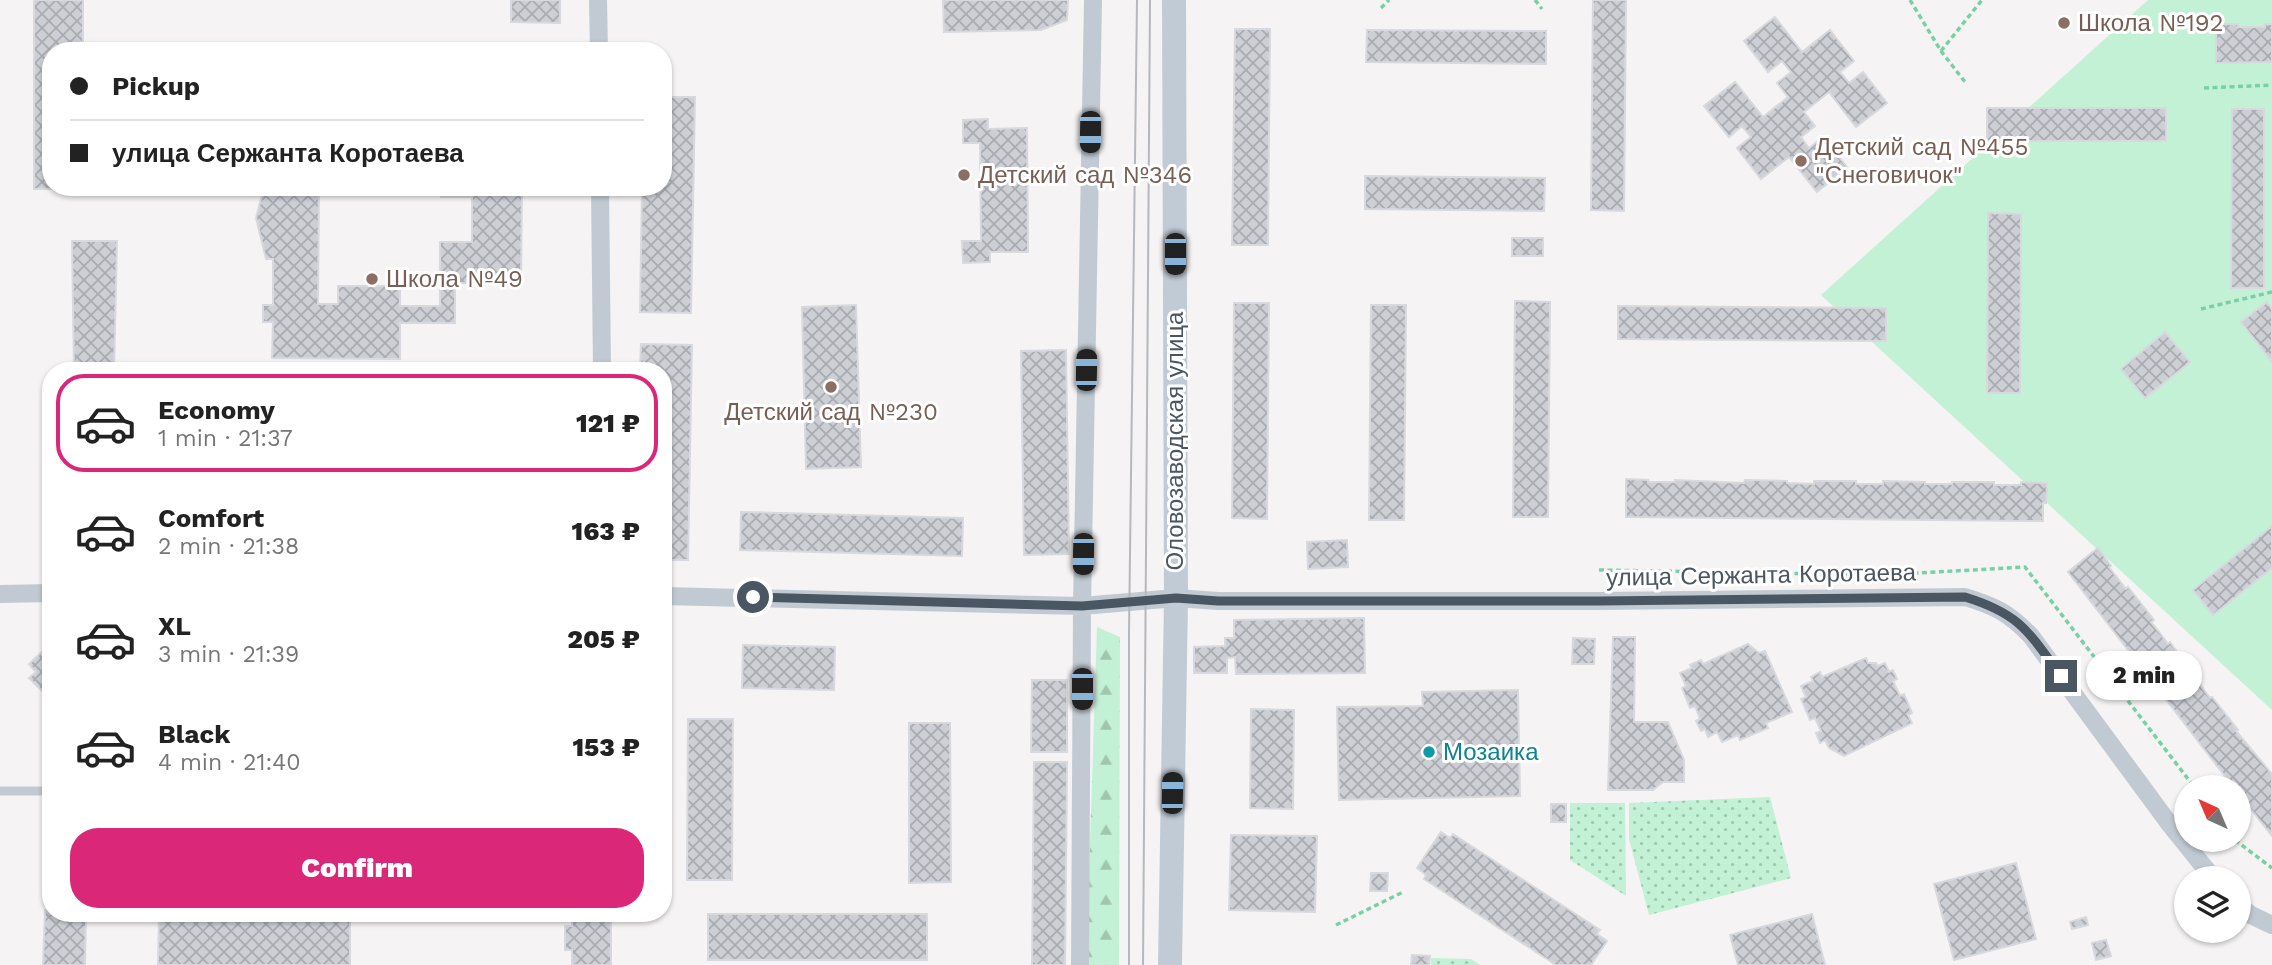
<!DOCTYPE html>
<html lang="en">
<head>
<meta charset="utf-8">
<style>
  body { margin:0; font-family:"Work Sans",sans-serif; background:#f6f6f6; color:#222; height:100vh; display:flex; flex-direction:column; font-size:26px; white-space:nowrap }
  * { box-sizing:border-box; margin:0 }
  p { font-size:23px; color:#767676 }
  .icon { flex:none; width:38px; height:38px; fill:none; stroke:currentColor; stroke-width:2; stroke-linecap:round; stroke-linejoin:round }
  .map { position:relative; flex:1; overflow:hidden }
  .details { position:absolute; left:42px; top:362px; width:630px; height:560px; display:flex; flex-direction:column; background:#fff; border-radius:28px; box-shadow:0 2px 5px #0004 }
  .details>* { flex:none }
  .top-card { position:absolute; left:42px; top:42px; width:630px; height:154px; border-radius:28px; box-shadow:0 2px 5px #0004; display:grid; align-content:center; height:154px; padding:0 28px; background:#fff }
  .needle { width:46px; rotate:316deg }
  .buttons { position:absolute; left:2174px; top:775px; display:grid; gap:14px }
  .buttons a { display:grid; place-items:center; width:77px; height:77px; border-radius:50%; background:#fff; box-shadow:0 2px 5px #0004; font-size:35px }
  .end { position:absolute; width:32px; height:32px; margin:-16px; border:9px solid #4a5661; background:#fff; box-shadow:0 0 0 4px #fff }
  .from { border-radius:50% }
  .bubble { position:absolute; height:49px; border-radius:24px; background:#fff; box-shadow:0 2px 5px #0004; font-size:23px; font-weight:800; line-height:49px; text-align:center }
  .car { position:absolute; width:21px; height:42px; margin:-21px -10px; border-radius:9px; box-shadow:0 0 5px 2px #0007; background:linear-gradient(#222 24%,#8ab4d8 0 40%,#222 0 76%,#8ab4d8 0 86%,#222 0) }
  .top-card b { display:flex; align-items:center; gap:24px; height:66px; font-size:26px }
  .top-card b+b { border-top:2px solid #e0e0e0 }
  .top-card i { width:18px; height:18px; background:#222 }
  ul { padding:12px 0 0; list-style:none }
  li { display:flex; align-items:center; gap:21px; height:98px; margin:0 14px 10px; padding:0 14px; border:4px solid transparent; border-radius:28px }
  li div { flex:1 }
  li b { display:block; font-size:26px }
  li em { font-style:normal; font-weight:800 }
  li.current { border-color:#db2777 }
  li>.icon { width:63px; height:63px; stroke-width:1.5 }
  .cta { display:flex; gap:14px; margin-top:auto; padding:14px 28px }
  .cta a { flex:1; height:80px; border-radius:28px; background:#db2777; color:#fff; font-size:28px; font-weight:800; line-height:80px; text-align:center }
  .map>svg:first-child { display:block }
  .grass { fill:#c3f1d5 }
  .forest { fill:url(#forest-firs) }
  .park { fill:url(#park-dots) }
  .building { fill:url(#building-cross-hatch); stroke:#d7d9de; stroke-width:2 }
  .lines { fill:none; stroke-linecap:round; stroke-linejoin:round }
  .path { stroke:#7ad0a6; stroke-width:3.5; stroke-dasharray:5 3.5; stroke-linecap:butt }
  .lane { stroke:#c1cad2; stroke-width:9 }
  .street { stroke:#c1cad2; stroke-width:18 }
  .secondary { stroke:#c1cbd6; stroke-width:24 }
  .tram { stroke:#b5b8bd; stroke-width:2 }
  .route { stroke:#4a5661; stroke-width:9 }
  .education-dot { fill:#8d6e63; stroke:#fff; stroke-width:2.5 }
  .culture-dot { fill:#0f9aa8; stroke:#fff; stroke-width:2.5 }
  .labels { text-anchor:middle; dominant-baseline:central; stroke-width:6; stroke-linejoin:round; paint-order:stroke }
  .education-label { font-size:24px; fill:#785e54; stroke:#fff; text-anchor:start }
  .street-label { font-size:24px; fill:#4a5661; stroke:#fff }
  .culture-label { font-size:24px; fill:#0d838f; stroke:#fff; text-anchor:start }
</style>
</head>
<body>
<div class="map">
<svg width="2272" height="965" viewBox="0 0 2272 965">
  <defs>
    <pattern id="forest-firs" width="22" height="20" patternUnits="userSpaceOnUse" patternTransform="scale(1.75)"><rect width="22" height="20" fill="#c3f1d5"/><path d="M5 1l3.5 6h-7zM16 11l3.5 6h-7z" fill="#a0c6b0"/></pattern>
    <pattern id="park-dots" width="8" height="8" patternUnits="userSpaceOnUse" patternTransform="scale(1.75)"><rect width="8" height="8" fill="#c3f1d5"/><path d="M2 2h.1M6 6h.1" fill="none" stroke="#a0c6b0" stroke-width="1.8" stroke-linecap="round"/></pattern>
    <pattern id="building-cross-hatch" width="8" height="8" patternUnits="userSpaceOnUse" patternTransform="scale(1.75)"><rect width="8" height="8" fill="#cdcfd5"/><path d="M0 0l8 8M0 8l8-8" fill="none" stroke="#a8abb0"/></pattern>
  </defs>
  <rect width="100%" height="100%" fill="#f5f3f3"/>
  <!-- grass -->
  <path class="grass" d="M2148,0H2272V710L1821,295Z"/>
  <!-- forest -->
  <path class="forest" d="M1097,627L1120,637L1119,965H1086Z"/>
  <!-- park -->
  <path class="park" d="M1770,797L1791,878L1649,915L1629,839V803Z
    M1570,803H1625L1626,896L1570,860Z
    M1431,958L1471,959L1480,965H1431Z"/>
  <!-- building -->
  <path class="building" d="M34,0H83V51H51V187H82V189H34Z
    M511,0H560V23L511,22Z
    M943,0H1068L1067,20L1041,30L944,32Z
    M1593,0H1626L1624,211L1591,210Z
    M1775,17L1802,52L1830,30L1854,61L1840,72L1849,83L1863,72L1887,103L1856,127L1829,92L1804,112L1815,126L1801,137L1809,148L1823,137L1847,167L1817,192L1789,157L1761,179L1737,148L1751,137L1742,126L1729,137L1704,106L1735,82L1763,117L1788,97L1777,83L1791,72L1782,61L1768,72L1744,41Z
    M2216,24H2238V27H2265V24H2272V62L2216,63Z
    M1235,29H1270L1268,245H1232Z
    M1367,30L1546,31V64L1366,62Z
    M663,97H695L691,313L640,312L642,187H663Z
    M1987,108H2166V141H1987Z
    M2232,109H2264V288H2231Z
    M988,119V129L1027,128L1028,252H990V262L963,263L962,241H981L980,143H963V120Z
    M1365,176L1545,178L1544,211L1365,209Z
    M264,187H319L318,304H338V286H400V306H440V242H472V197H441V187H522L521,284L455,283V323H400V359L272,358L273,322H263V305H273V259H266L256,218Z
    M1988,213L2021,214L2020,393H1987Z
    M1512,238H1543V256H1512Z
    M72,241H117L114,371H74Z
    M1515,301L1550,302L1548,517H1513Z
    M2267,302L2272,309V362L2241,322Z
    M1234,303H1269L1267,519L1232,518Z
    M856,305L861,467L806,469L802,307Z
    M1371,305H1406L1404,520H1369Z
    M1618,306L1886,308V341L1618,339Z
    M2165,332L2190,362L2145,398L2121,369Z
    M641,344L692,345L688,560H663V371H640Z
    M1066,350L1069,554L1024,555L1021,351Z
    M1626,479L1648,480V482H1675V480L1744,483L1745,480L1787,481V483L1814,484V481H1856V484H1883V481L1925,482V484H1952V482H1994V485H2021V482L2047,483L2046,503H2043V521L1626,517Z
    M741,512L963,518L962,556L740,550Z
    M2272,526V568L2213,615L2193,590Z
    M1347,540L1348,567L1308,569L1307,542Z
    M2098,548L2111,566L2109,567L2126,589L2128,587L2154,620L2151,622L2160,633L2168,644L2170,642L2210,698L2212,697L2238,730L2236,731L2272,774V836L2238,793V788H2234L2068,572Z
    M1364,618L1365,673L1236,674L1235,657L1227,658V673H1194V647L1225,646V638H1234V620Z
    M1613,637H1635L1634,722H1668L1684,760V782H1663L1653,790H1608Z
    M1573,638L1595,639L1594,664H1572Z
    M51,643V700L29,678L36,672L29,664Z
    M1748,644L1759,653L1765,651L1792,712L1766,723L1768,728L1740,740L1738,735L1722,742L1717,732L1708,737L1705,729L1701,731L1696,721L1700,719L1695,706L1690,708L1682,688L1686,686L1680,673L1692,668L1690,665L1701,660L1703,664Z
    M743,645L835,647L834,690L742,688Z
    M1866,658L1868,663H1876L1878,666L1885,663L1889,672L1893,670L1897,679L1893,681L1900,696L1904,694L1912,713L1908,715L1912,723L1844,756L1829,748L1825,740L1820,743L1816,733L1821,731L1815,718L1810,720L1801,699L1806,697L1801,686L1813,681L1811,677L1820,672L1822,677Z
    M1032,680H1067V752H1031Z
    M1518,690L1520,796L1339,800L1337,707L1423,706L1422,692Z
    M1251,709L1294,710L1293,809L1250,808Z
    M688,719H733L732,880H687Z
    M909,723H950L951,882L909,883Z
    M1034,762H1067L1065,965H1032Z
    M1551,804H1566V822H1551Z
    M48,809H51V893H45Z
    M1441,832L1450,838L1453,834L1600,930L1597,934L1607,941L1591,965H1556L1424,879L1426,875L1417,868Z
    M1231,835L1317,836L1315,912L1229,910Z
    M2016,863L2036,939L1954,960L1934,884Z
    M1371,873H1388L1387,891H1370Z
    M45,910H51V914H86L85,965H43Z
    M159,914H350V965H158Z
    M572,914H611V965H572V950H565V926H572Z
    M708,914H927V960H708Z
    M1812,914L1825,965H1738L1730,935Z
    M2086,917L2088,925L2072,929L2070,922Z
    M2106,940L2111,956L2096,960L2092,943Z
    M1412,955L1430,956L1429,965H1411Z"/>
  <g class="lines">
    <!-- path -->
    <path class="path" d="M1535,0L1542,9
      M1910,0L1941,51L1965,82
      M1381,8L1389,0
      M1941,51L1982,0
      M2204,88L2272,85
      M2201,309L2272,292
      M1599,570L1883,575L2025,567L2195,788
      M2235,840L2272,868
      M1336,925L1403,892"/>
    <!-- lane -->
    <path class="lane" d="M0,791H51"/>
    <!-- street -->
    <path class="street" d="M598,0L599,51
      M600,187L602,371
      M0,594L51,593
      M663,596L1082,606L1176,598L1218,601H1599L1965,597C1995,606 2009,613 2031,636L2168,822L2213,878
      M2238,905L2251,915L2272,925
      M1080,965L1082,606L1093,0"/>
    <!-- secondary -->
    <path class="secondary" d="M1170,965L1176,598L1174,0"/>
    <!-- tram -->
    <path class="tram" d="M1129,965V634L1137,0
      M1143,965L1150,0"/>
  </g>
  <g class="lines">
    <!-- route -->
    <path class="route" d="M753,597L1082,606L1176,598L1218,601H1599L1965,597C2020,614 2028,631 2061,676"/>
  </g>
  <!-- markers -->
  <g class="education-dot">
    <circle cx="2064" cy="23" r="7"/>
    <circle cx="1801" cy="161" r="7"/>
    <circle cx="964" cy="175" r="7"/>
    <circle cx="372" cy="279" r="7"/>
    <circle cx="831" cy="387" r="7"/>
  </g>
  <circle class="culture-dot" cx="1429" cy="752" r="7"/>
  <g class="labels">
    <!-- education labels -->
    <g class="education-label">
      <text x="2078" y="23">Школа №192</text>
      <text x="1815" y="147">Детский сад №455<tspan x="1815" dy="28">"Снеговичок"</tspan></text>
      <text x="978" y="175">Детский сад №346</text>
      <text x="386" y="279">Школа №49</text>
      <text x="831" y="412" text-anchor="middle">Детский сад №230</text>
    </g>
    <!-- street labels -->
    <g class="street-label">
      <text transform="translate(1175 441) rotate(-90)">Оловозаводская улица</text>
      <text transform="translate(1761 575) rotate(-1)">улица Сержанта Коротаева</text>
    </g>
    <!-- culture labels -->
    <g class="culture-label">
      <text x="1443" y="752">Мозаика</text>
    </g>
  </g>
</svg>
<div class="buttons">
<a><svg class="needle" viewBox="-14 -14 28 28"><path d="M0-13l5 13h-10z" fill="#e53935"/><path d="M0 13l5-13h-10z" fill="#767676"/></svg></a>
<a><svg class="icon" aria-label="layers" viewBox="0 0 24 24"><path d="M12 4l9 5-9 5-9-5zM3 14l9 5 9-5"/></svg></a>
</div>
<i class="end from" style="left:753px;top:597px"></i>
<i class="end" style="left:2061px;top:676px"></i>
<div class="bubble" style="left:2086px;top:651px;width:116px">2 min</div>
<i class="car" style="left:1090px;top:132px;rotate:181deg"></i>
<i class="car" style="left:1175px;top:254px;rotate:180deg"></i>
<i class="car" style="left:1086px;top:370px;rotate:1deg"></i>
<i class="car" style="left:1083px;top:554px;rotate:181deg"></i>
<i class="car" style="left:1082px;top:689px;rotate:180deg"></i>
<i class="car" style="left:1172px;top:793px;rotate:1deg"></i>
<div class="top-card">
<b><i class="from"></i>Pickup</b>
<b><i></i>улица Сержанта Коротаева</b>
</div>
<section class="details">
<ul>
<li class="current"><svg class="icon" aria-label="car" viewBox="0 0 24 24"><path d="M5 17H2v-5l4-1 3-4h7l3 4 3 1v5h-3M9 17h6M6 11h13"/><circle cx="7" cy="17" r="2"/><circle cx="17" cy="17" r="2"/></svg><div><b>Economy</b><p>1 min · 21:37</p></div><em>121 ₽</em></li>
<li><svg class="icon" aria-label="car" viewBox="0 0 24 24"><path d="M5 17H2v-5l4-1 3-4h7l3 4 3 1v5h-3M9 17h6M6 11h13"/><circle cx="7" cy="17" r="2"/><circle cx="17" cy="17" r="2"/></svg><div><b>Comfort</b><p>2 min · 21:38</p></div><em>163 ₽</em></li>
<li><svg class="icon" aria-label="car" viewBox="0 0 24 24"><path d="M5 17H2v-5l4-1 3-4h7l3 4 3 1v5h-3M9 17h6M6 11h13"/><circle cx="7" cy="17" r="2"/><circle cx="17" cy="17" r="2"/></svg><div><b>XL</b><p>3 min · 21:39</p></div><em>205 ₽</em></li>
<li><svg class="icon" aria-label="car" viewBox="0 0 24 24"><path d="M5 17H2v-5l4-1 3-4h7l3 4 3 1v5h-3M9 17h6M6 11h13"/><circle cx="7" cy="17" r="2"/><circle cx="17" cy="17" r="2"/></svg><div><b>Black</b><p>4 min · 21:40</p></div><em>153 ₽</em></li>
</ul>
<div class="cta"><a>Confirm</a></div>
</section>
</div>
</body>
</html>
